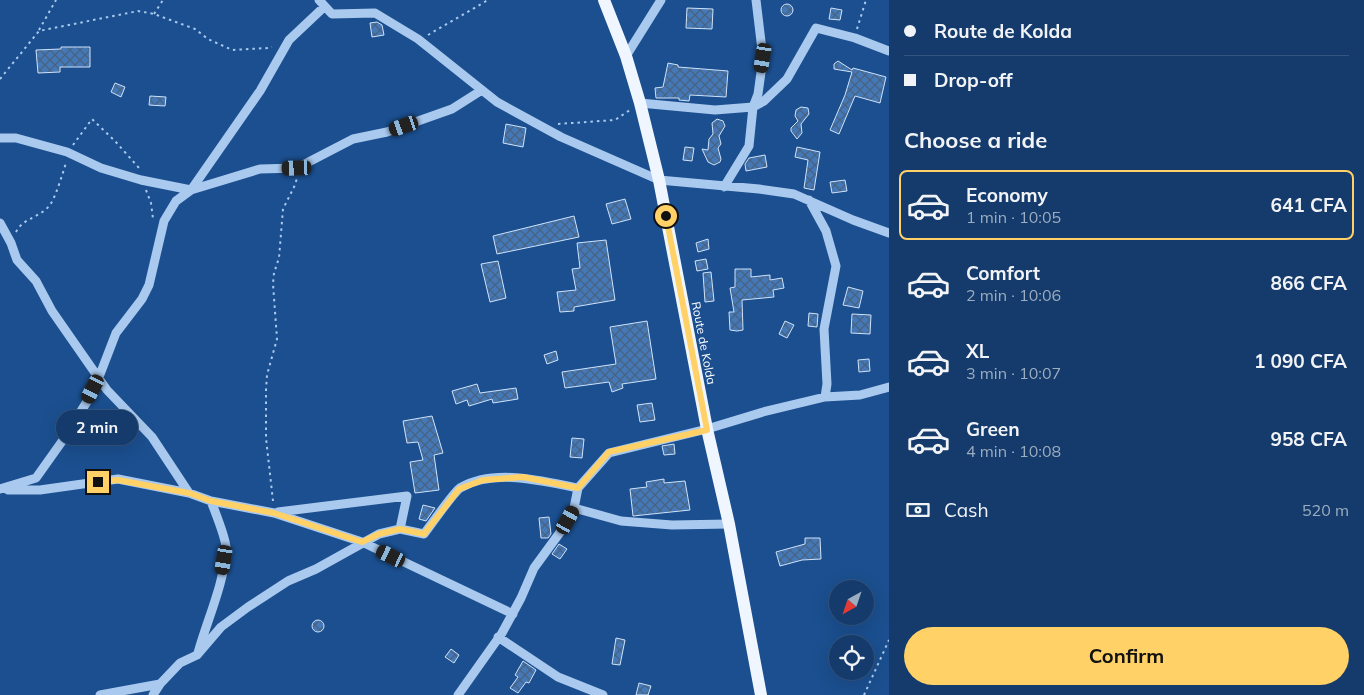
<!DOCTYPE html>
<html lang="en">
<head>
<meta charset="utf-8">
<style>
  body { margin:0; font-family:Mulish,sans-serif; background:#214673; color:#f1f3f6; height:100vh; display:flex; flex-direction:column; font-size:19px; white-space:nowrap }
  * { box-sizing:border-box; margin:0 }
  p { font-size:16px; color:#9dadc1 }
  .icon { flex:none; width:28px; height:28px; fill:none; stroke:currentColor; stroke-width:2; stroke-linecap:round; stroke-linejoin:round }
  .map { position:relative; flex:1; overflow:hidden }
  .drawer { display:flex; flex-direction:column; background:#143b6b; width:475px }
  .drawer>* { flex:none }
  .hud { display:grid; align-content:center; height:110px; padding:0 15px; background:#143b6b }
  .needle { width:32px; rotate:220deg }
  .controls { position:absolute; left:829px; top:580px; display:grid; gap:10px }
  .controls a { display:grid; place-items:center; width:45px; height:45px; border-radius:50%; background:#143b6b; box-shadow:0 5px 20px #0002,0 0 0 1px #33557e; font-size:25px }
  .end { position:absolute; width:22px; height:22px; margin:-11px; border:6px solid #ffd166; background:#111; box-shadow:0 0 0 2px #111 }
  .from { border-radius:50% }
  .bubble { position:absolute; height:35px; border-radius:18px; background:#143b6b; box-shadow:0 5px 20px #0002,0 0 0 1px #33557e; font-size:16px; font-weight:700; line-height:35px; text-align:center }
  .car { position:absolute; width:15px; height:30px; margin:-15px -8px; border-radius:6px; box-shadow:0 0 4px 1px #0007; background:linear-gradient(#222 24%,#8ab4d8 0 40%,#222 0 76%,#8ab4d8 0 86%,#222 0) }
  .hud b { display:flex; align-items:center; gap:18px; height:48px; font-size:19px }
  .hud b+b { border-top:1px solid #33557e }
  .hud i { width:12px; height:12px; background:#f1f3f6 }
  ul { padding:0; list-style:none }
  li { display:flex; align-items:center; gap:15px; height:70px; margin:0 10px 8px; padding:0 5px; border:2px solid transparent; border-radius:8px }
  li div { flex:1 }
  li b { display:block; font-size:19px }
  li em { font-style:normal; font-weight:700 }
  li.active { border-color:#ffd166 }
  li>.icon { width:45px; height:45px; stroke-width:1.5 }
  h2 { padding:0 15px; font-size:22px; line-height:60px }
  .pay { display:flex; align-items:center; gap:12px; height:55px; padding:0 15px; font-size:19px }
  .pay p { margin-inline-start:auto }
  .button { display:flex; gap:10px; margin-top:auto; padding:10px 15px }
  .button a { flex:1; height:58px; border-radius:30px; background:#ffd166; color:#111; font-size:20px; font-weight:700; line-height:58px; text-align:center }
  main { display:flex; flex:1; min-height:0 }
  .map>svg:first-child { display:block }
  .building { fill:url(#building-cross-hatch); stroke:#cfe3fa }
  .lines { fill:none; stroke-linecap:round; stroke-linejoin:round }
  .path { stroke:#a9c9ee; stroke-width:2; stroke-dasharray:2.5 4; stroke-linecap:butt }
  .minor { stroke:#a9c9ee; stroke-width:9 }
  .major { stroke:#f0f6ff; stroke-width:12 }
  .route { stroke:#ffd166; stroke-width:6 }
  .labels { text-anchor:middle; dominant-baseline:central; stroke-width:4; stroke-linejoin:round; paint-order:stroke }
  .street-label { font-size:12px; fill:#fff; stroke:#1b4f8f }
</style>
</head>
<body>
<main>
<div class="map">
<svg width="889" height="695" viewBox="0 0 889 695">
  <defs>
    <pattern id="building-cross-hatch" width="8" height="8" patternUnits="userSpaceOnUse" patternTransform="scale(1.25)"><rect width="8" height="8" fill="#4478b7"/><path d="M0 0l8 8M0 8l8-8" fill="none" stroke="#486282"/></pattern>
  </defs>
  <rect width="100%" height="100%" fill="#1b4f8f"/>
  <!-- building -->
  <path class="building" d="M781 10a6 6 0 1 1 12 0a6 6 0 1 1-12 0Z
    M687,8L713,9L712,29L686,28Z
    M831,8L842,10L840,20L829,19Z
    M377,22L382,25L384,35L372,37L370,23Z
    M61,47H90V67H60V72L38,73L36,50L61,49Z
    M838,61L852,70L853,68L886,77L880,103L855,96L839,134L830,130L845,95L852,72L834,69V64Z
    M668,63L678,65V67L728,71L726,97L690,95L689,101L679,100V98H656L655,88L663,87Z
    M115,83L125,87L121,97L111,92Z
    M150,96L166,97L165,106L149,105Z
    M801,107L808,108L809,114L801,124L802,133L797,139L791,131V128L798,121L795,116L796,110Z
    M717,119L723,121L725,126L719,136L721,144L718,148L721,159L720,162L714,165L708,162L702,149L708,150L709,139L713,134L712,123Z
    M506,124L526,128L523,147L503,143Z
    M685,147L694,148L692,161L683,160Z
    M797,147L820,152L814,190L804,188L808,160L795,157Z
    M765,155L767,167L746,171L745,164L749,158Z
    M845,180L847,191L832,193L830,182Z
    M625,199L631,219L612,224L606,204Z
    M574,216L579,237L497,254L493,236Z
    M708,239L709,249L698,252L696,243Z
    M606,240L615,300L574,307V311L560,312L557,292L576,290L572,269L580,268L577,243Z
    M706,259L708,269L697,271L695,261Z
    M498,261L506,298L490,302L481,264Z
    M735,269H751V277L770,275V280L782,278L784,288L773,290L774,297L742,300L743,330L737,331L730,330L729,312H734L730,288L735,287Z
    M711,272L714,301L705,302L703,273Z
    M848,287L863,291L859,308L843,305Z
    M809,313L818,314L817,327L808,326Z
    M852,314L871,315L870,334L851,333Z
    M647,321L656,379L622,384L623,388L612,392L609,382L565,388L562,372L616,364L610,327Z
    M785,321L794,325L787,338L779,334Z
    M556,351L558,360L547,364L544,355Z
    M869,359L870,371L859,372L858,360Z
    M477,384L480,393L516,388L518,399L493,403L492,399L469,406L467,400L456,404L452,391Z
    M652,403L655,420L640,422L637,405Z
    M432,416L443,453L434,455L439,490L415,493L410,462L423,460L418,442L407,443L403,421Z
    M572,438L584,439L582,458L570,457Z
    M674,444L675,454L664,455L662,446Z
    M664,479V483L685,481L690,510L633,516L630,489L647,487L646,482Z
    M423,505L435,508L426,521L419,519Z
    M549,517L551,534L548,538H541L539,518Z
    M805,538H820L821,559L802,560L780,566L776,552L805,544Z
    M559,544L567,549L560,559L552,554Z
    M312 626a6 6 0 1 1 12 0a6 6 0 1 1-12 0Z
    M616,638L625,640L620,665L612,664Z
    M451,649L459,655L454,663L445,657Z
    M523,661L536,670L529,683L526,682L518,693L510,688L518,677L515,675Z
    M639,683L651,686L648,695H636Z"/>
  <g class="lines">
    <!-- path -->
    <path class="path" d="M154,14L163,0
      M857,29L866,0
      M39,30L56,0
      M428,35L488,0
      M0,79L39,31L138,11L154,14L195,29L208,39L232,50L268,48L272,47
      M558,124L615,120L630,110
      M73,145L92,119L115,141L139,168
      M146,190L151,203L153,219
      M16,232C23,218 39,218 49,206C55,200 63,172 66,163
      M273,501L266,438V390L267,375L277,339L273,284L274,273L279,258L283,209L295,185L297,178
      M864,695L889,640"/>
    <!-- minor -->
    <path class="minor" d="M319,0L332,14L375,13L418,39L497,102L561,137L659,180L759,189L794,194L853,220L889,233
      M626,56L661,0
      M640,103L715,110L753,107L764,101L787,79L816,28L855,38L889,51
      M0,138H16L67,152L101,168L141,180L191,190L260,169L297,168L353,139L387,132L452,109L482,90
      M724,187L749,146L753,107L758,94L763,58L756,0
      M809,200L826,231L836,266L824,329L827,384L825,397
      M0,223L11,243L17,260L36,281L52,311L107,390L152,437L189,493
      M0,489L36,478L63,440L88,400L99,377L116,333L142,299L149,285L164,221L176,201L191,190L260,91L289,40L324,7
      M8,490H40L118,479L189,493L211,501L274,513L362,542L513,614
      M574,508L621,521L672,525L729,524
      M278,512L407,496L400,529L424,534C431,525 453,493 460,488C494,468 542,481 578,488
      M498,637L558,677L603,695
      M198,653C207,620 225,582 226,548C226,538 215,512 211,501
      M100,695L160,684
      M153,695L160,684L180,663L197,655L221,627L248,607L288,581L316,569L379,534L400,529
      M458,695L502,633L521,598L534,568L561,531L574,508L578,488L609,453L707,429L763,412L825,397L860,395L889,387"/>
    <!-- major -->
    <path class="major" d="M604,0L626,56L640,103L659,180L707,429L729,524L761,695"/>
  </g>
  <g class="lines">
    <!-- route -->
    <path class="route" d="M98,482L118,480L189,493L211,501L274,513L362,542L379,534L400,529L424,534L459,489L483,480L523,477L578,488L609,452L707,430L666,216"/>
  </g>
  <g class="labels">
    <!-- street labels -->
    <g class="street-label">
      <text transform="translate(704 343) rotate(79)">Route de Kolda</text>
    </g>
  </g>
</svg>
<div class="controls">
<a><svg class="needle" viewBox="-14 -14 28 28"><path d="M0-13l5 13h-10z" fill="#e53935"/><path d="M0 13l5-13h-10z" fill="#9dadc1"/></svg></a>
<a><svg class="icon" aria-label="locate" viewBox="0 0 24 24"><circle cx="12" cy="12" r="6"/><path d="M12 2v4M12 18v4M2 12h4M18 12h4"/></svg></a>
</div>
<i class="end from" style="left:666px;top:216px"></i>
<i class="end" style="left:98px;top:482px"></i>
<div class="bubble" style="left:56px;top:410px;width:82px">2 min</div>
<i class="car" style="left:763px;top:58px;rotate:189deg"></i>
<i class="car" style="left:404px;top:126px;rotate:251deg"></i>
<i class="car" style="left:297px;top:168px;rotate:268deg"></i>
<i class="car" style="left:93px;top:389px;rotate:207deg"></i>
<i class="car" style="left:568px;top:520px;rotate:29deg"></i>
<i class="car" style="left:391px;top:556px;rotate:296deg"></i>
<i class="car" style="left:224px;top:560px;rotate:189deg"></i>
</div>
<section class="drawer">
<div class="hud">
<b><i class="from"></i>Route de Kolda</b>
<b><i></i>Drop-off</b>
</div>
<h2>Choose a ride</h2>
<ul>
<li class="active"><svg class="icon" aria-label="car" viewBox="0 0 24 24"><path d="M5 17H2v-5l4-1 3-4h7l3 4 3 1v5h-3M9 17h6M6 11h13"/><circle cx="7" cy="17" r="2"/><circle cx="17" cy="17" r="2"/></svg><div><b>Economy</b><p>1 min · 10:05</p></div><em>641 CFA</em></li>
<li><svg class="icon" aria-label="car" viewBox="0 0 24 24"><path d="M5 17H2v-5l4-1 3-4h7l3 4 3 1v5h-3M9 17h6M6 11h13"/><circle cx="7" cy="17" r="2"/><circle cx="17" cy="17" r="2"/></svg><div><b>Comfort</b><p>2 min · 10:06</p></div><em>866 CFA</em></li>
<li><svg class="icon" aria-label="car" viewBox="0 0 24 24"><path d="M5 17H2v-5l4-1 3-4h7l3 4 3 1v5h-3M9 17h6M6 11h13"/><circle cx="7" cy="17" r="2"/><circle cx="17" cy="17" r="2"/></svg><div><b>XL</b><p>3 min · 10:07</p></div><em>1 090 CFA</em></li>
<li><svg class="icon" aria-label="car" viewBox="0 0 24 24"><path d="M5 17H2v-5l4-1 3-4h7l3 4 3 1v5h-3M9 17h6M6 11h13"/><circle cx="7" cy="17" r="2"/><circle cx="17" cy="17" r="2"/></svg><div><b>Green</b><p>4 min · 10:08</p></div><em>958 CFA</em></li>
</ul>
<div class="pay"><svg class="icon" aria-label="cash" viewBox="0 0 24 24"><path d="M3 7h18v10H3z"/><circle cx="12" cy="12" r="2"/></svg>Cash<p>520 m</p></div>
<div class="button"><a>Confirm</a></div>
</section>
</main>
</body>
</html>
